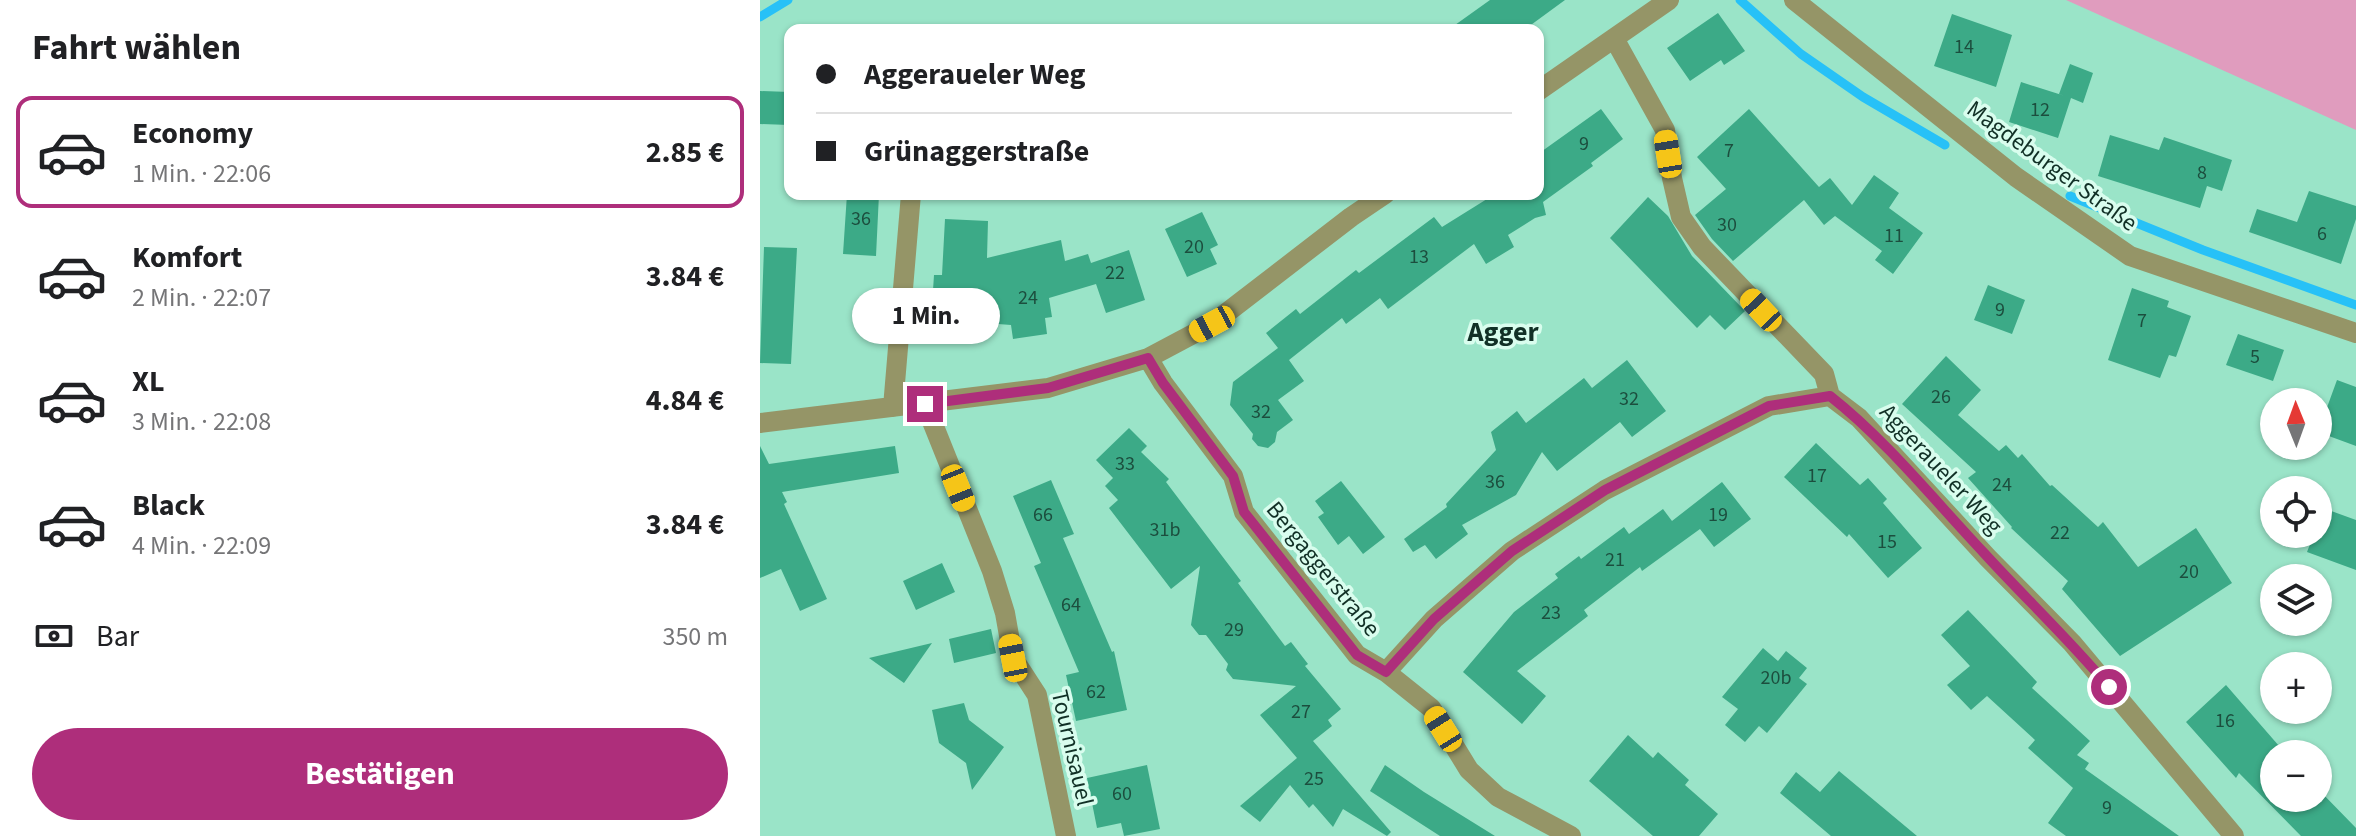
<!DOCTYPE html>
<html lang="de">
<head>
<meta charset="utf-8">
<style>
  body { margin:0; font-family:"Source Sans 3",sans-serif; background:#f2f2f2; color:#202124; height:100vh; display:flex; flex-direction:column; font-size:30px; white-space:nowrap }
  * { box-sizing:border-box; margin:0 }
  p { font-size:26px; color:#757577 }
  .icon { flex:none; width:44px; height:44px; fill:none; stroke:currentColor; stroke-width:2; stroke-linecap:round; stroke-linejoin:round }
  .map { position:relative; flex:1; overflow:hidden }
  .drawer { display:flex; flex-direction:column; background:#fff; width:760px }
  .drawer>* { flex:none }
  .guide { position:absolute; left:24px; top:24px; width:760px; height:176px; border-radius:16px; box-shadow:0 2px 6px #0004; display:grid; align-content:center; height:176px; padding:0 32px; background:#fff }
  .needle { width:52px; rotate:359deg }
  .fabs { position:absolute; left:1500px; top:388px; display:grid; gap:16px }
  .fabs a { display:grid; place-items:center; width:72px; height:72px; border-radius:50%; background:#fff; box-shadow:0 2px 6px #0004; font-size:40px }
  .end { position:absolute; width:36px; height:36px; margin:-18px; border:10px solid #ae2e7b; background:#fff; box-shadow:0 0 0 4px #fff }
  .from { border-radius:50% }
  .bubble { position:absolute; height:56px; border-radius:28px; background:#fff; box-shadow:0 2px 6px #0004; font-size:26px; font-weight:700; line-height:56px; text-align:center }
  .car { position:absolute; width:24px; height:48px; margin:-24px -12px; border-radius:10px; box-shadow:0 0 6px 2px #0007; background:linear-gradient(#f5c518 24%,#345 0 40%,#f5c518 0 76%,#345 0 86%,#f5c518 0) }
  .guide b { display:flex; align-items:center; gap:28px; height:76px; font-size:30px }
  .guide b+b { border-top:2px solid #e0e0e0 }
  .guide i { width:20px; height:20px; background:#202124 }
  ul { padding:0; list-style:none }
  li { display:flex; align-items:center; gap:24px; height:112px; margin:0 16px 12px; padding:0 16px; border:4px solid transparent; border-radius:16px }
  li div { flex:1 }
  li b { display:block; font-size:30px }
  li em { font-style:normal; font-weight:700 }
  li.selected { border-color:#ae2e7b }
  li>.icon { width:72px; height:72px; stroke-width:1.5 }
  h2 { padding:0 32px; font-size:36px; line-height:96px }
  .pay { display:flex; align-items:center; gap:20px; height:88px; padding:0 32px; font-size:30px }
  .pay p { margin-inline-start:auto }
  .action { display:flex; gap:16px; margin-top:auto; padding:16px 32px }
  .action a { flex:1; height:92px; border-radius:48px; background:#ae2e7b; color:#fff; font-size:32px; font-weight:700; line-height:92px; text-align:center }
  main { display:flex; flex:1; min-height:0 }
  .map>svg:first-child { display:block }
  .green { fill:#e09cbe }
  .lines { fill:none; stroke-linecap:round; stroke-linejoin:round }
  .stream { stroke:#27c1f7; stroke-width:9 }
  .building { fill:#3caa87 }
  .minor { stroke:#959567; stroke-width:20 }
  .route { stroke:#ae2e7b; stroke-width:10 }
  .labels { text-anchor:middle; dominant-baseline:central; stroke-width:7; stroke-linejoin:round; paint-order:stroke }
  .number-label { font-size:20px; fill:#1c4e3e }
  .street-label { font-size:24px; fill:#113026; stroke:#d9fdee }
  .quarter-label { font-size:28px; font-weight:bold; fill:#113026; stroke:#d9fdee }
</style>
</head>
<body>
<main>
<section class="drawer">
<h2>Fahrt wählen</h2>
<ul>
<li class="selected"><svg class="icon" aria-label="car" viewBox="0 0 24 24"><path d="M5 17H2v-5l4-1 3-4h7l3 4 3 1v5h-3M9 17h6M6 11h13"/><circle cx="7" cy="17" r="2"/><circle cx="17" cy="17" r="2"/></svg><div><b>Economy</b><p>1 Min. · 22:06</p></div><em>2.85 €</em></li>
<li><svg class="icon" aria-label="car" viewBox="0 0 24 24"><path d="M5 17H2v-5l4-1 3-4h7l3 4 3 1v5h-3M9 17h6M6 11h13"/><circle cx="7" cy="17" r="2"/><circle cx="17" cy="17" r="2"/></svg><div><b>Komfort</b><p>2 Min. · 22:07</p></div><em>3.84 €</em></li>
<li><svg class="icon" aria-label="car" viewBox="0 0 24 24"><path d="M5 17H2v-5l4-1 3-4h7l3 4 3 1v5h-3M9 17h6M6 11h13"/><circle cx="7" cy="17" r="2"/><circle cx="17" cy="17" r="2"/></svg><div><b>XL</b><p>3 Min. · 22:08</p></div><em>4.84 €</em></li>
<li><svg class="icon" aria-label="car" viewBox="0 0 24 24"><path d="M5 17H2v-5l4-1 3-4h7l3 4 3 1v5h-3M9 17h6M6 11h13"/><circle cx="7" cy="17" r="2"/><circle cx="17" cy="17" r="2"/></svg><div><b>Black</b><p>4 Min. · 22:09</p></div><em>3.84 €</em></li>
</ul>
<div class="pay"><svg class="icon" aria-label="cash" viewBox="0 0 24 24"><path d="M3 7h18v10H3z"/><circle cx="12" cy="12" r="2"/></svg>Bar<p>350 m</p></div>
<div class="action"><a>Bestätigen</a></div>
</section>
<div class="map">
<svg width="1596" height="836" viewBox="0 0 1596 836">
  <rect width="100%" height="100%" fill="#9ae4c8"/>
  <!-- green -->
  <path class="green" d="M1306,0H1596V130Z"/>
  <g class="lines">
    <!-- stream -->
    <path class="stream" d="M980,0L1041,54L1103,97L1185,145
      M0,17L28,0
      M1310,196L1443,250L1596,305"/>
  </g>
  <!-- building -->
  <path class="building" d="M730,0H805L764,30H688Z
    M958,13L985,51L964,65L961,60L930,81L907,48Z
    M1192,14L1252,35L1236,87L1174,66Z
    M1310,64L1333,73L1323,103L1311,98L1298,138L1249,122L1261,82L1305,96L1299,94Z
    M0,91L30,92L29,125L0,124Z
    M841,109L863,139L831,163L833,166L783,202L786,215L775,218L748,235L754,247L726,264L714,244L628,309L620,298L586,324L582,318L529,360L544,381L518,400L533,420L517,432L515,442L508,448L498,446L492,439L493,434L470,405L473,382L518,348L506,333L536,309L540,314L596,270L599,273L674,217L682,227L735,194H778V154Z
    M989,109L1059,187L1070,178L1092,205L1114,175L1139,193L1129,208L1163,233L1133,274L1115,260L1122,251L1075,216L1064,225L1044,200L973,261L952,239L935,215L966,189L937,157Z
    M1350,135L1399,150L1404,137L1472,160L1462,191L1447,186L1440,208L1338,176Z
    M1549,191L1596,206V219L1581,264L1489,232L1497,209L1537,222Z
    M87,194H119L116,256L83,254Z
    M888,197L908,216L932,256L985,311L965,330L950,315L937,328L850,238Z
    M442,212L458,245L450,249L457,264L427,277L405,229Z
    M185,219L228,221L227,258L301,240L305,261L328,254L331,263L369,250L385,300L346,313L336,284L289,298L292,317L285,318L287,334L253,339L251,325L212,322L189,337L170,336L174,275H182Z
    M4,247L37,248L31,364L0,363Z
    M1228,285L1265,300L1252,334L1214,320Z
    M1372,288L1409,301L1407,307L1431,316L1416,357L1409,355L1400,378L1348,360Z
    M1478,334L1524,350L1513,381L1466,365Z
    M1186,356L1221,390L1198,415L1239,451L1246,445L1258,458L1262,454L1290,486L1292,485L1338,527L1343,522L1378,567L1436,528L1472,583L1360,656L1302,589L1308,581L1251,528L1252,527L1208,478L1216,472L1142,404Z
    M867,360L906,411L872,437L860,422L797,471L782,452L756,495L702,525L708,534L676,559L665,545L653,552L644,539L687,507L686,504L736,450L731,432L757,411L766,423L824,378L832,388Z
    M1577,380L1596,387V446L1558,432Z
    M369,428L387,446L381,452L409,479L406,482L481,581L478,583L525,646L531,642L548,664L545,666L581,709L568,720L572,726L553,741L631,832L627,836L583,809L573,827L553,804L549,808L530,785L500,822L480,806L537,758L500,715L536,686L473,679L466,670L468,664L446,635H439L431,625L440,566L411,589L349,508L358,500L345,486L353,478L336,460Z
    M1056,443L1100,485L1108,478L1127,499L1123,503L1162,548L1128,578L1089,534L1087,537L1024,477Z
    M0,446L9,464L135,446L139,473L22,492L27,502L24,504L67,599L40,611L21,569L0,578Z
    M291,480L314,534L303,538L352,652L354,651L367,710L316,721L306,675L319,672L274,566L281,563L253,496Z
    M581,481L625,537L603,554L589,536L578,545L558,517L564,513L555,501Z
    M962,482L991,519L954,547L940,529L882,571L880,567L824,610L828,616L757,671L786,696L762,724L703,672L754,612L798,578L795,574L819,556L821,559L864,527L869,534L903,509L912,521Z
    M1563,508L1596,520V570L1547,552L1554,534H1558V522Z
    M182,563L195,592L156,610L143,581Z
    M1208,610L1277,682L1272,688L1330,741L1317,755L1329,763L1325,769L1419,836H1306L1288,823L1313,788L1268,748L1275,740L1227,696L1211,710L1187,685L1210,666L1181,635Z
    M231,629L236,653L194,663L189,639Z
    M172,643L144,683L109,658Z
    M1003,648L1018,661L1026,651L1047,668L1039,678L1047,684L1007,733L999,726L985,742L965,725L978,709L962,697Z
    M1466,685L1526,754H1514V798H1558V789L1596,828V836H1541L1479,773L1476,778L1426,722Z
    M204,703L209,720L244,747L212,790L206,763L179,743L172,710Z
    M868,735L893,758L898,752L929,780L925,785L958,814L939,836H893L829,781Z
    M387,765L400,829L364,836L361,823L337,828L327,778Z
    M625,765L664,792L735,836H680L610,791Z
    M1079,771L1157,836H1071L1020,793L1036,772L1060,792Z"/>
  <g class="lines">
    <!-- minor -->
    <path class="minor" d="M1034,0L1256,177L1370,256L1596,333
      M855,40L905,130L912,178L921,217L942,247L1064,374L1070,396
      M778,91L909,0
      M388,358L403,383L473,476L484,512L597,655L626,672L671,708L709,770L738,797L811,836
      M165,404L232,571L245,613L253,658L277,695L306,836
      M133,407L151,194
      M0,423L288,388L388,358L452,324L591,217L625,194
      M626,672L674,619L752,551L845,490L1009,406L1070,396L1099,418L1228,558L1312,643L1474,836"/>
  </g>
  <g class="lines">
    <!-- route -->
    <path class="route" d="M165,404L288,388L388,358L403,383L473,476L484,512L597,655L626,672L674,619L752,551L845,490L1009,406L1070,396C1127,441 1174,500 1224,553C1265,598 1310,640 1349,687"/>
  </g>
  <g class="labels">
    <!-- number labels -->
    <g class="number-label">
      <text x="1204" y="47">14</text>
      <text x="1280" y="110">12</text>
      <text x="824" y="144">9</text>
      <text x="969" y="151">7</text>
      <text x="1442" y="173">8</text>
      <text x="101" y="219">36</text>
      <text x="967" y="225">30</text>
      <text x="1562" y="234">6</text>
      <text x="1134" y="236">11</text>
      <text x="434" y="247">20</text>
      <text x="659" y="257">13</text>
      <text x="355" y="273">22</text>
      <text x="268" y="298">24</text>
      <text x="1240" y="310">9</text>
      <text x="1382" y="321">7</text>
      <text x="1495" y="357">5</text>
      <text x="1181" y="397">26</text>
      <text x="869" y="399">32</text>
      <text x="501" y="412">32</text>
      <text x="365" y="464">33</text>
      <text x="1057" y="476">17</text>
      <text x="735" y="482">36</text>
      <text x="1242" y="485">24</text>
      <text x="283" y="515">66</text>
      <text x="958" y="515">19</text>
      <text x="405" y="530">31b</text>
      <text x="1300" y="533">22</text>
      <text x="1127" y="542">15</text>
      <text x="855" y="560">21</text>
      <text x="1429" y="572">20</text>
      <text x="311" y="605">64</text>
      <text x="791" y="613">23</text>
      <text x="474" y="630">29</text>
      <text x="1016" y="678">20b</text>
      <text x="336" y="692">62</text>
      <text x="541" y="712">27</text>
      <text x="1465" y="721">16</text>
      <text x="554" y="779">25</text>
      <text x="362" y="794">60</text>
      <text x="1347" y="808">9</text>
    </g>
    <!-- street labels -->
    <g class="street-label">
      <text transform="translate(1292 166) rotate(36)">Magdeburger Straße</text>
      <text transform="translate(1181 469) rotate(47)">Aggeraueler Weg</text>
      <text transform="translate(563 569) rotate(51)">Bergaggerstraße</text>
      <text transform="translate(312 748) rotate(77)">Tournisauel</text>
    </g>
    <!-- quarter labels -->
    <g class="quarter-label">
      <text x="743" y="332">Agger</text>
    </g>
  </g>
</svg>
<div class="fabs">
<a><svg class="needle" viewBox="-14 -14 28 28"><path d="M0-13l5 13h-10z" fill="#e53935"/><path d="M0 13l5-13h-10z" fill="#757577"/></svg></a>
<a><svg class="icon" aria-label="locate" viewBox="0 0 24 24"><circle cx="12" cy="12" r="6"/><path d="M12 2v4M12 18v4M2 12h4M18 12h4"/></svg></a>
<a><svg class="icon" aria-label="layers" viewBox="0 0 24 24"><path d="M12 4l9 5-9 5-9-5zM3 14l9 5 9-5"/></svg></a>
<a>+</a>
<a>−</a>
</div>
<i class="end from" style="left:1349px;top:687px"></i>
<i class="end" style="left:165px;top:404px"></i>
<div class="bubble" style="left:92px;top:288px;width:148px">1 Min.</div>
<i class="car" style="left:908px;top:154px;rotate:351deg"></i>
<i class="car" style="left:1001px;top:310px;rotate:317deg"></i>
<i class="car" style="left:452px;top:324px;rotate:242deg"></i>
<i class="car" style="left:198px;top:488px;rotate:158deg"></i>
<i class="car" style="left:253px;top:658px;rotate:349deg"></i>
<i class="car" style="left:683px;top:729px;rotate:328deg"></i>
<div class="guide">
<b><i class="from"></i>Aggeraueler Weg</b>
<b><i></i>Grünaggerstraße</b>
</div>
</div>
</main>
</body>
</html>
